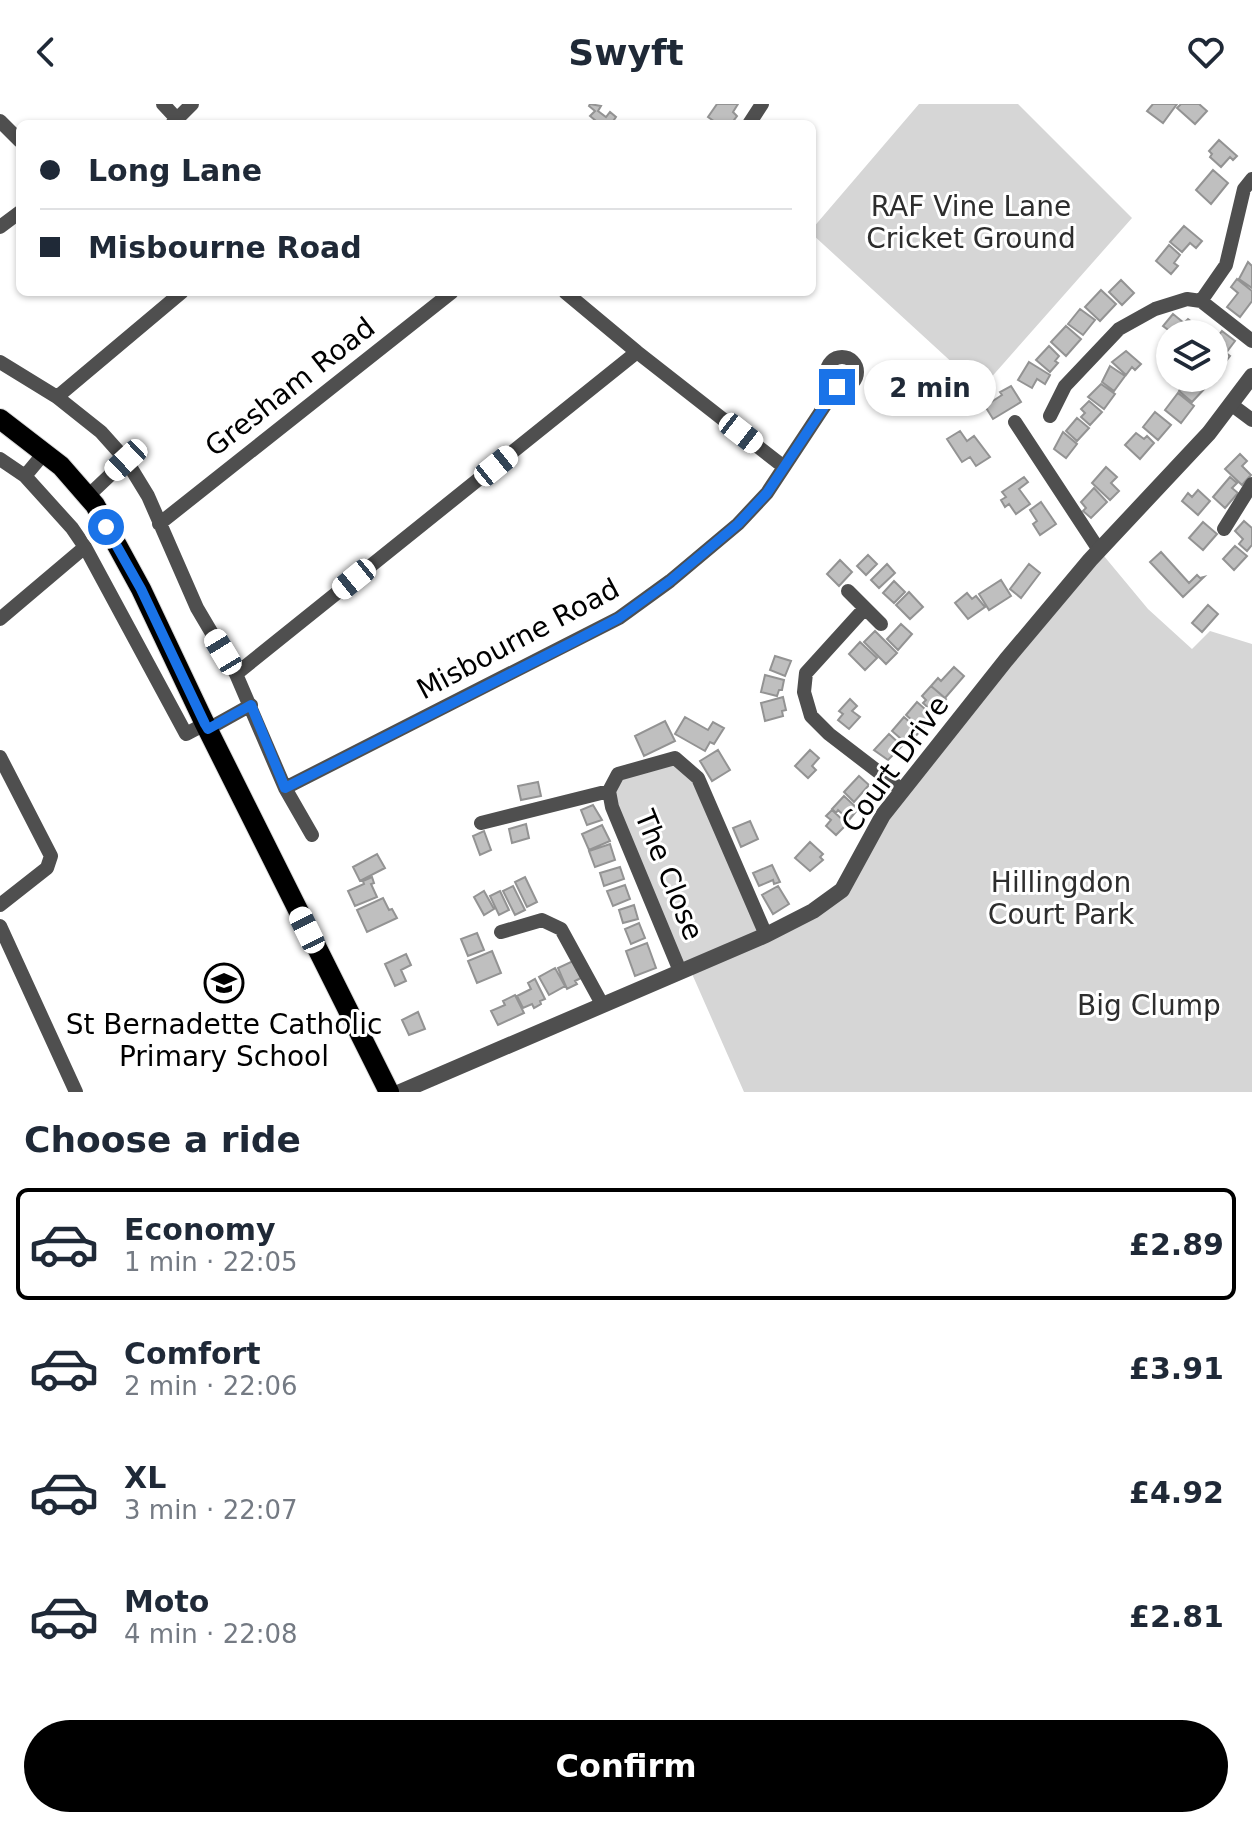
<!DOCTYPE html>
<html lang="en">
<head>
<meta charset="utf-8">
<style>
  body { margin:0; font-family:"DejaVu Sans",sans-serif; background:#f2f2f3; color:#1f2937; height:100vh; display:flex; flex-direction:column; font-size:30px; white-space:nowrap }
  * { box-sizing:border-box; margin:0 }
  p { font-size:26px; color:#747a83 }
  .icon { flex:none; width:44px; height:44px; fill:none; stroke:currentColor; stroke-width:2; stroke-linecap:round; stroke-linejoin:round }
  .map { position:relative; height:988px; overflow:hidden }
  .sheet { display:flex; flex-direction:column; background:#fff; flex:1 }
  .sheet>* { flex:none }
  .banner { position:absolute; left:16px; top:16px; width:800px; height:176px; border-radius:12px; box-shadow:0 2px 6px #0004; display:grid; align-content:center; height:176px; padding:0 24px; background:#fff }
  .fabs { position:absolute; left:1156px; top:216px; display:grid; gap:16px }
  .fabs a { display:grid; place-items:center; width:72px; height:72px; border-radius:50%; background:#fff; box-shadow:0 2px 6px #0004; font-size:40px }
  .end { position:absolute; width:36px; height:36px; margin:-18px; border:10px solid #1a73e8; background:#fff; box-shadow:0 0 0 4px #fff }
  .from { border-radius:50% }
  .bubble { position:absolute; height:56px; border-radius:28px; background:#fff; box-shadow:0 2px 6px #0004; font-size:26px; font-weight:600; line-height:56px; text-align:center }
  .car { position:absolute; width:24px; height:48px; margin:-24px -12px; border-radius:10px; box-shadow:0 0 6px 2px #0007; background:linear-gradient(#fff 24%,#345 0 40%,#fff 0 76%,#345 0 86%,#fff 0) }
  .banner b { display:flex; align-items:center; gap:28px; height:76px; font-size:30px }
  .banner b+b { border-top:2px solid #e0e1e3 }
  .banner i { width:20px; height:20px; background:#1f2937 }
  ul { padding:0; list-style:none }
  li { display:flex; align-items:center; gap:24px; height:112px; margin:0 16px 12px; padding:0 8px; border:4px solid transparent; border-radius:12px }
  li div { flex:1 }
  li b { display:block; font-size:30px }
  li em { font-style:normal; font-weight:600 }
  li.current { border-color:#000 }
  li>.icon { width:72px; height:72px; stroke-width:1.5 }
  h2 { padding:0 24px; font-size:36px; line-height:96px }
  .button { display:flex; gap:16px; margin-top:auto; padding:16px 24px }
  .button a { flex:1; height:92px; border-radius:48px; background:#000; color:#fff; font-size:32px; font-weight:600; line-height:92px; text-align:center }
  header { display:flex; justify-content:space-between; align-items:center; height:104px; padding:0 24px; background:#fff; font-size:36px; font-weight:600 }
  .map>svg:first-child { display:block }
  .green { fill:#d6d6d6 }
  .building { fill:#bfbfbf; stroke:#939393; stroke-width:2 }
  .lines { fill:none; stroke-linecap:round; stroke-linejoin:round }
  .primary-casing { stroke:#dbdbdb; stroke-width:22 }
  .minor { stroke:#4f4f4f; stroke-width:14 }
  .tertiary { stroke:#4f4f4f; stroke-width:16 }
  .primary { stroke:#000; stroke-width:20 }
  .route { stroke:#1a73e8; stroke-width:10 }
  .labels { text-anchor:middle; dominant-baseline:central; stroke-width:6; stroke-linejoin:round; paint-order:stroke }
  .park-label { font-size:28px; fill:#2d2d2d; stroke:#fff }
  .street-label { font-size:28px; fill:#000; stroke:#fff }
  .poi-label { font-size:28px; fill:#000; stroke:#fff }
</style>
</head>
<body>
<header><svg class="icon" aria-label="back" viewBox="0 0 24 24"><path d="M15 5l-7 7 7 7"/></svg>Swyft<svg class="icon" aria-label="heart" viewBox="0 0 24 24"><path d="M12 20l-8-8c-3-5 5-10 8-4 3-6 11-1 8 4z"/></svg></header>
<div class="map">
<svg width="1252" height="988" viewBox="0 0 1252 988">
  <rect width="100%" height="100%" fill="#fff"/>
  <!-- green -->
  <path class="green" d="M919,0H1018L1132,114L981,285L812,130V125Z
    M1099,446L1148,505L1192,545L1210,527L1252,540V988H744L689,863L680,867L612,703L618,670L675,654L698,674L765,830L828,797L872,732Z"/>
  <!-- building -->
  <path class="building" d="M590,0L601,2L598,7L606,13L610,8L616,13L611,20H594L596,17L590,12L595,7L589,2Z
    M717,0H738L733,8L737,12L731,20H718L708,13Z
    M1153,0H1177L1163,19L1147,7Z
    M1181,0H1199L1207,7L1195,20L1177,4Z
    M1219,36L1237,52L1233,56L1230,53L1221,63L1210,53L1212,50L1209,47Z
    M1213,66L1228,79L1211,100L1196,86Z
    M1184,122L1202,137L1196,144L1190,139L1182,148L1170,138Z
    M1169,141L1180,151L1174,159L1178,162L1171,170L1156,157Z
    M1248,158L1252,162V184L1239,175Z
    M1237,175L1252,187V197L1240,213L1227,203L1238,189L1231,183Z
    M1121,176L1134,189L1122,201L1109,188Z
    M1101,186L1116,200L1100,217L1085,203Z
    M1080,205L1095,216L1083,231L1068,220Z
    M1173,210L1184,219L1188,215L1197,222L1190,230H1170V233L1168,231L1171,228L1163,222Z
    M1066,222L1081,235L1066,252L1051,238Z
    M1222,227L1235,237L1226,249L1230,252L1223,261L1214,254V237Z
    M1049,242L1059,252L1055,257L1058,259L1050,268L1036,256Z
    M1126,247L1141,260L1135,266L1132,263L1126,271L1112,258Z
    M1029,258L1050,271L1045,280L1037,275L1032,284L1018,276Z
    M1110,262L1125,272L1114,287L1102,278Z
    M1186,274H1198L1207,282L1192,298L1179,287Z
    M1101,280L1115,290L1104,305L1088,293Z
    M1011,282L1021,298L993,315L985,302L1002,291L1000,288Z
    M1178,289L1194,302L1181,319L1165,306Z
    M1089,297L1102,308L1090,321L1081,313L1085,309L1081,305Z
    M1155,308L1171,321L1158,336L1143,323Z
    M1077,314L1089,324L1077,337L1066,327Z
    M960,327L967,337L974,332L990,353L976,362L970,353L962,358L947,335Z
    M1063,328L1077,340L1066,354L1054,345Z
    M1136,329L1144,335L1147,332L1154,339L1140,355L1125,341Z
    M1240,350L1247,357L1242,362L1251,371L1242,381L1225,365Z
    M1106,363L1117,373L1111,379L1119,387L1110,396L1092,379Z
    M1024,373L1028,378L1019,385L1030,400L1016,410L1009,400L1005,403L1001,396L1006,393L1002,388Z
    M1230,373L1237,379L1232,384L1238,389L1225,404L1213,393Z
    M1094,384L1107,398L1091,414L1083,407L1086,404L1081,398Z
    M1198,386L1210,397L1198,411L1182,397L1188,389L1192,393Z
    M1041,398L1056,420L1040,431L1033,420L1037,417L1030,406Z
    M1244,417L1252,424V441L1247,447L1239,440L1243,435L1235,427Z
    M1203,418L1217,430L1203,446L1189,434Z
    M1235,442L1247,452L1234,466L1223,455Z
    M1161,448L1189,479L1197,471L1200,474L1204,473L1183,493L1150,458Z
    M868,451L877,460L866,471L857,462Z
    M840,456L852,468L839,482L827,470Z
    M887,460L895,469L879,484L871,476Z
    M1029,460L1040,469L1021,494L1010,485Z
    M1001,476L1011,492L989,506L979,490Z
    M894,477L905,488L894,499L883,489Z
    M909,488L923,503L910,515L896,501Z
    M967,489L972,495L976,492L985,503L968,515L955,499Z
    M1208,501L1218,510L1202,528L1192,519Z
    M901,520L912,530L898,546L887,535Z
    M875,527L897,549L886,560L864,538Z
    M860,538L877,554L865,566L849,550Z
    M775,552L791,557L785,572L770,566Z
    M954,563L964,572L945,594L931,582L938,574L941,577Z
    M765,571L784,576L782,586H779L777,592L761,588Z
    M931,582L946,595L934,609L923,599L926,596L922,592Z
    M783,593L786,606L782,607L783,612L765,617L761,599Z
    M850,595L857,602L852,607L860,613L849,625L838,616L843,610L839,607Z
    M917,598L933,612L922,625L906,611Z
    M685,613L708,626L713,618L724,624L714,640L710,638L705,647L675,630Z
    M904,613L920,627L908,641L892,627Z
    M665,617L675,637L644,652L635,632Z
    M889,630L902,642L888,656L874,646Z
    M718,646L730,666L712,677L700,657Z
    M810,646L819,654L812,662L816,666L808,674L795,662Z
    M859,672L869,681L854,698L844,688Z
    M538,678L541,692L521,696L518,682Z
    M844,692L858,705L849,716L838,706L836,709L832,705Z
    M593,701L602,716L587,721L581,706Z
    M832,706L847,720L836,731L826,722L831,716L826,712Z
    M750,717L758,735L741,743L733,724Z
    M526,720L529,734L512,739L509,725Z
    M602,721L610,737L589,746L582,730Z
    M484,727L491,746L480,751L473,732Z
    M810,738L823,750L820,753L823,756L810,767L795,754Z
    M610,740L615,756L595,763L589,747Z
    M377,750L385,764L360,777L353,763Z
    M772,761L780,778L774,780L773,776L759,782L753,769Z
    M620,763L624,775L604,782L600,769Z
    M372,773L374,779L371,780L377,793L355,802L348,787L364,780L363,777Z
    M525,773L537,798L527,803L515,778Z
    M625,781L630,795L613,802L607,787Z
    M513,782L525,806L515,811L503,787Z
    M778,782L789,800L773,810L762,791Z
    M484,787L494,805L484,811L474,793Z
    M500,787L509,806L499,811L490,792Z
    M383,794L389,806L392,805L397,814L367,828L357,806Z
    M634,801L638,815L623,819L619,806Z
    M639,819L645,834L631,840L625,825Z
    M477,829L484,846L468,852L461,835Z
    M647,839L656,864L635,872L626,847Z
    M492,847L501,869L477,879L468,857Z
    M406,850L411,861L401,866L406,877L395,882L385,860Z
    M573,857L581,874L575,877L577,880L567,885L558,864Z
    M555,864L565,882L549,891L539,873Z
    M535,875L545,895L540,897L541,900L534,904L532,900L523,904L517,892L531,885L528,879Z
    M515,891L524,909L498,921L491,907L505,901L503,897Z
    M418,908L425,925L409,931L402,916Z"/>
  <g class="lines">
    <defs>
      <path id="primary" d="M0,315L61,362L95,401L141,485L205,620L389,988"/>
    </defs>
    <!-- primary casing -->
    <use href="#primary" class="primary-casing"/>
    <!-- minor -->
    <path class="minor" d="M163,0L177,15
      M0,17L20,37
      M172,20L192,0
      M749,20L762,0
      M0,123L20,108
      M565,188L637,248L784,363
      M1201,197L1226,161L1244,85L1252,75
      M827 268a15 15 0 1 1 30 0a15 15 0 1 1-30 0Z
      M0,258L57,293L101,328L126,356L148,392L197,504L236,570L285,684L312,731
      M57,293L182,188
      M1232,301L1252,316
      M1050,312L1065,282L1119,225L1155,205L1187,195L1201,197L1252,237
      M1015,318L1099,446
      M45,348L25,372L72,424L85,443L186,630L205,620
      M0,355L25,372
      M88,392L126,356
      M159,420L452,188
      M1224,425L1252,380
      M848,487L881,520
      M865,504L806,569L804,588L811,612L829,630L902,686
      M0,515L85,443
      M236,570L637,248
      M208,625L251,601
      M0,653L51,752L47,764L0,801
      M285,684L619,514L670,477L738,420L767,389L837,283
      M481,719L609,687
      M0,822L76,988
      M501,828L542,816L561,825L602,900
      M680,867L612,703L609,687L618,670L675,654L698,674L766,831"/>
    <!-- tertiary -->
    <path class="tertiary" d="M400,988L766,831L813,807L842,786L883,711L1006,556L1090,456L1209,329L1252,272"/>
    <!-- primary -->
    <use href="#primary" class="primary"/>
  </g>
  <g class="lines">
    <!-- route -->
    <path class="route" d="M106,423L141,485L205,620L208,625L251,601L285,684L573,538L619,514L670,477L738,420L767,389L837,283"/>
  </g>
  <!-- icons -->
  <defs>
    <symbol id="school-ring" viewBox="-11 -11 22 22"><circle r="9.5" fill="#fff" stroke="#000" stroke-width="1.5"/><path d="M0-5L7-2L0 1L-7-2ZM-4 1L0 2.5L4 1V4Q0 6-4 4Z" fill="#000"/></symbol>
  </defs>
  <g fill-rule="evenodd">
    <use href="#school-ring" x="202" y="857" width="44" height="44"/>
  </g>
  <g class="labels">
    <!-- park labels -->
    <g class="park-label">
      <text x="971" y="102">RAF Vine Lane<tspan x="971" dy="32">Cricket Ground</tspan></text>
      <text x="1061" y="778">Hillingdon<tspan x="1061" dy="32">Court Park</tspan></text>
      <text x="1149" y="901">Big Clump</text>
    </g>
    <!-- street labels -->
    <g class="street-label">
      <text transform="translate(290 283) rotate(-38)">Gresham Road</text>
      <text transform="translate(518 535) rotate(-28)">Misbourne Road</text>
      <text transform="translate(895 660) rotate(-54)">Court Drive</text>
      <text transform="translate(669 771) rotate(68)">The Close</text>
    </g>
    <!-- poi labels -->
    <g class="poi-label">
      <text x="224" y="920">St Bernadette Catholic<tspan x="224" dy="32">Primary School</tspan></text>
    </g>
  </g>
</svg>
<div class="fabs">
<a><svg class="icon" aria-label="layers" viewBox="0 0 24 24"><path d="M12 4l9 5-9 5-9-5zM3 14l9 5 9-5"/></svg></a>
</div>
<i class="end from" style="left:106px;top:423px"></i>
<i class="end" style="left:837px;top:283px"></i>
<div class="bubble" style="left:864px;top:256px;width:132px">2 min</div>
<i class="car" style="left:741px;top:329px;rotate:128deg"></i>
<i class="car" style="left:126px;top:356px;rotate:227deg"></i>
<i class="car" style="left:496px;top:362px;rotate:51deg"></i>
<i class="car" style="left:354px;top:475px;rotate:231deg"></i>
<i class="car" style="left:223px;top:548px;rotate:329deg"></i>
<i class="car" style="left:307px;top:826px;rotate:334deg"></i>
<div class="banner">
<b><i class="from"></i>Long Lane</b>
<b><i></i>Misbourne Road</b>
</div>
</div>
<section class="sheet">
<h2>Choose a ride</h2>
<ul>
<li class="current"><svg class="icon" aria-label="car" viewBox="0 0 24 24"><path d="M5 17H2v-5l4-1 3-4h7l3 4 3 1v5h-3M9 17h6M6 11h13"/><circle cx="7" cy="17" r="2"/><circle cx="17" cy="17" r="2"/></svg><div><b>Economy</b><p>1 min · 22:05</p></div><em>£2.89</em></li>
<li><svg class="icon" aria-label="car" viewBox="0 0 24 24"><path d="M5 17H2v-5l4-1 3-4h7l3 4 3 1v5h-3M9 17h6M6 11h13"/><circle cx="7" cy="17" r="2"/><circle cx="17" cy="17" r="2"/></svg><div><b>Comfort</b><p>2 min · 22:06</p></div><em>£3.91</em></li>
<li><svg class="icon" aria-label="car" viewBox="0 0 24 24"><path d="M5 17H2v-5l4-1 3-4h7l3 4 3 1v5h-3M9 17h6M6 11h13"/><circle cx="7" cy="17" r="2"/><circle cx="17" cy="17" r="2"/></svg><div><b>XL</b><p>3 min · 22:07</p></div><em>£4.92</em></li>
<li><svg class="icon" aria-label="car" viewBox="0 0 24 24"><path d="M5 17H2v-5l4-1 3-4h7l3 4 3 1v5h-3M9 17h6M6 11h13"/><circle cx="7" cy="17" r="2"/><circle cx="17" cy="17" r="2"/></svg><div><b>Moto</b><p>4 min · 22:08</p></div><em>£2.81</em></li>
</ul>
<div class="button"><a>Confirm</a></div>
</section>
</body>
</html>
